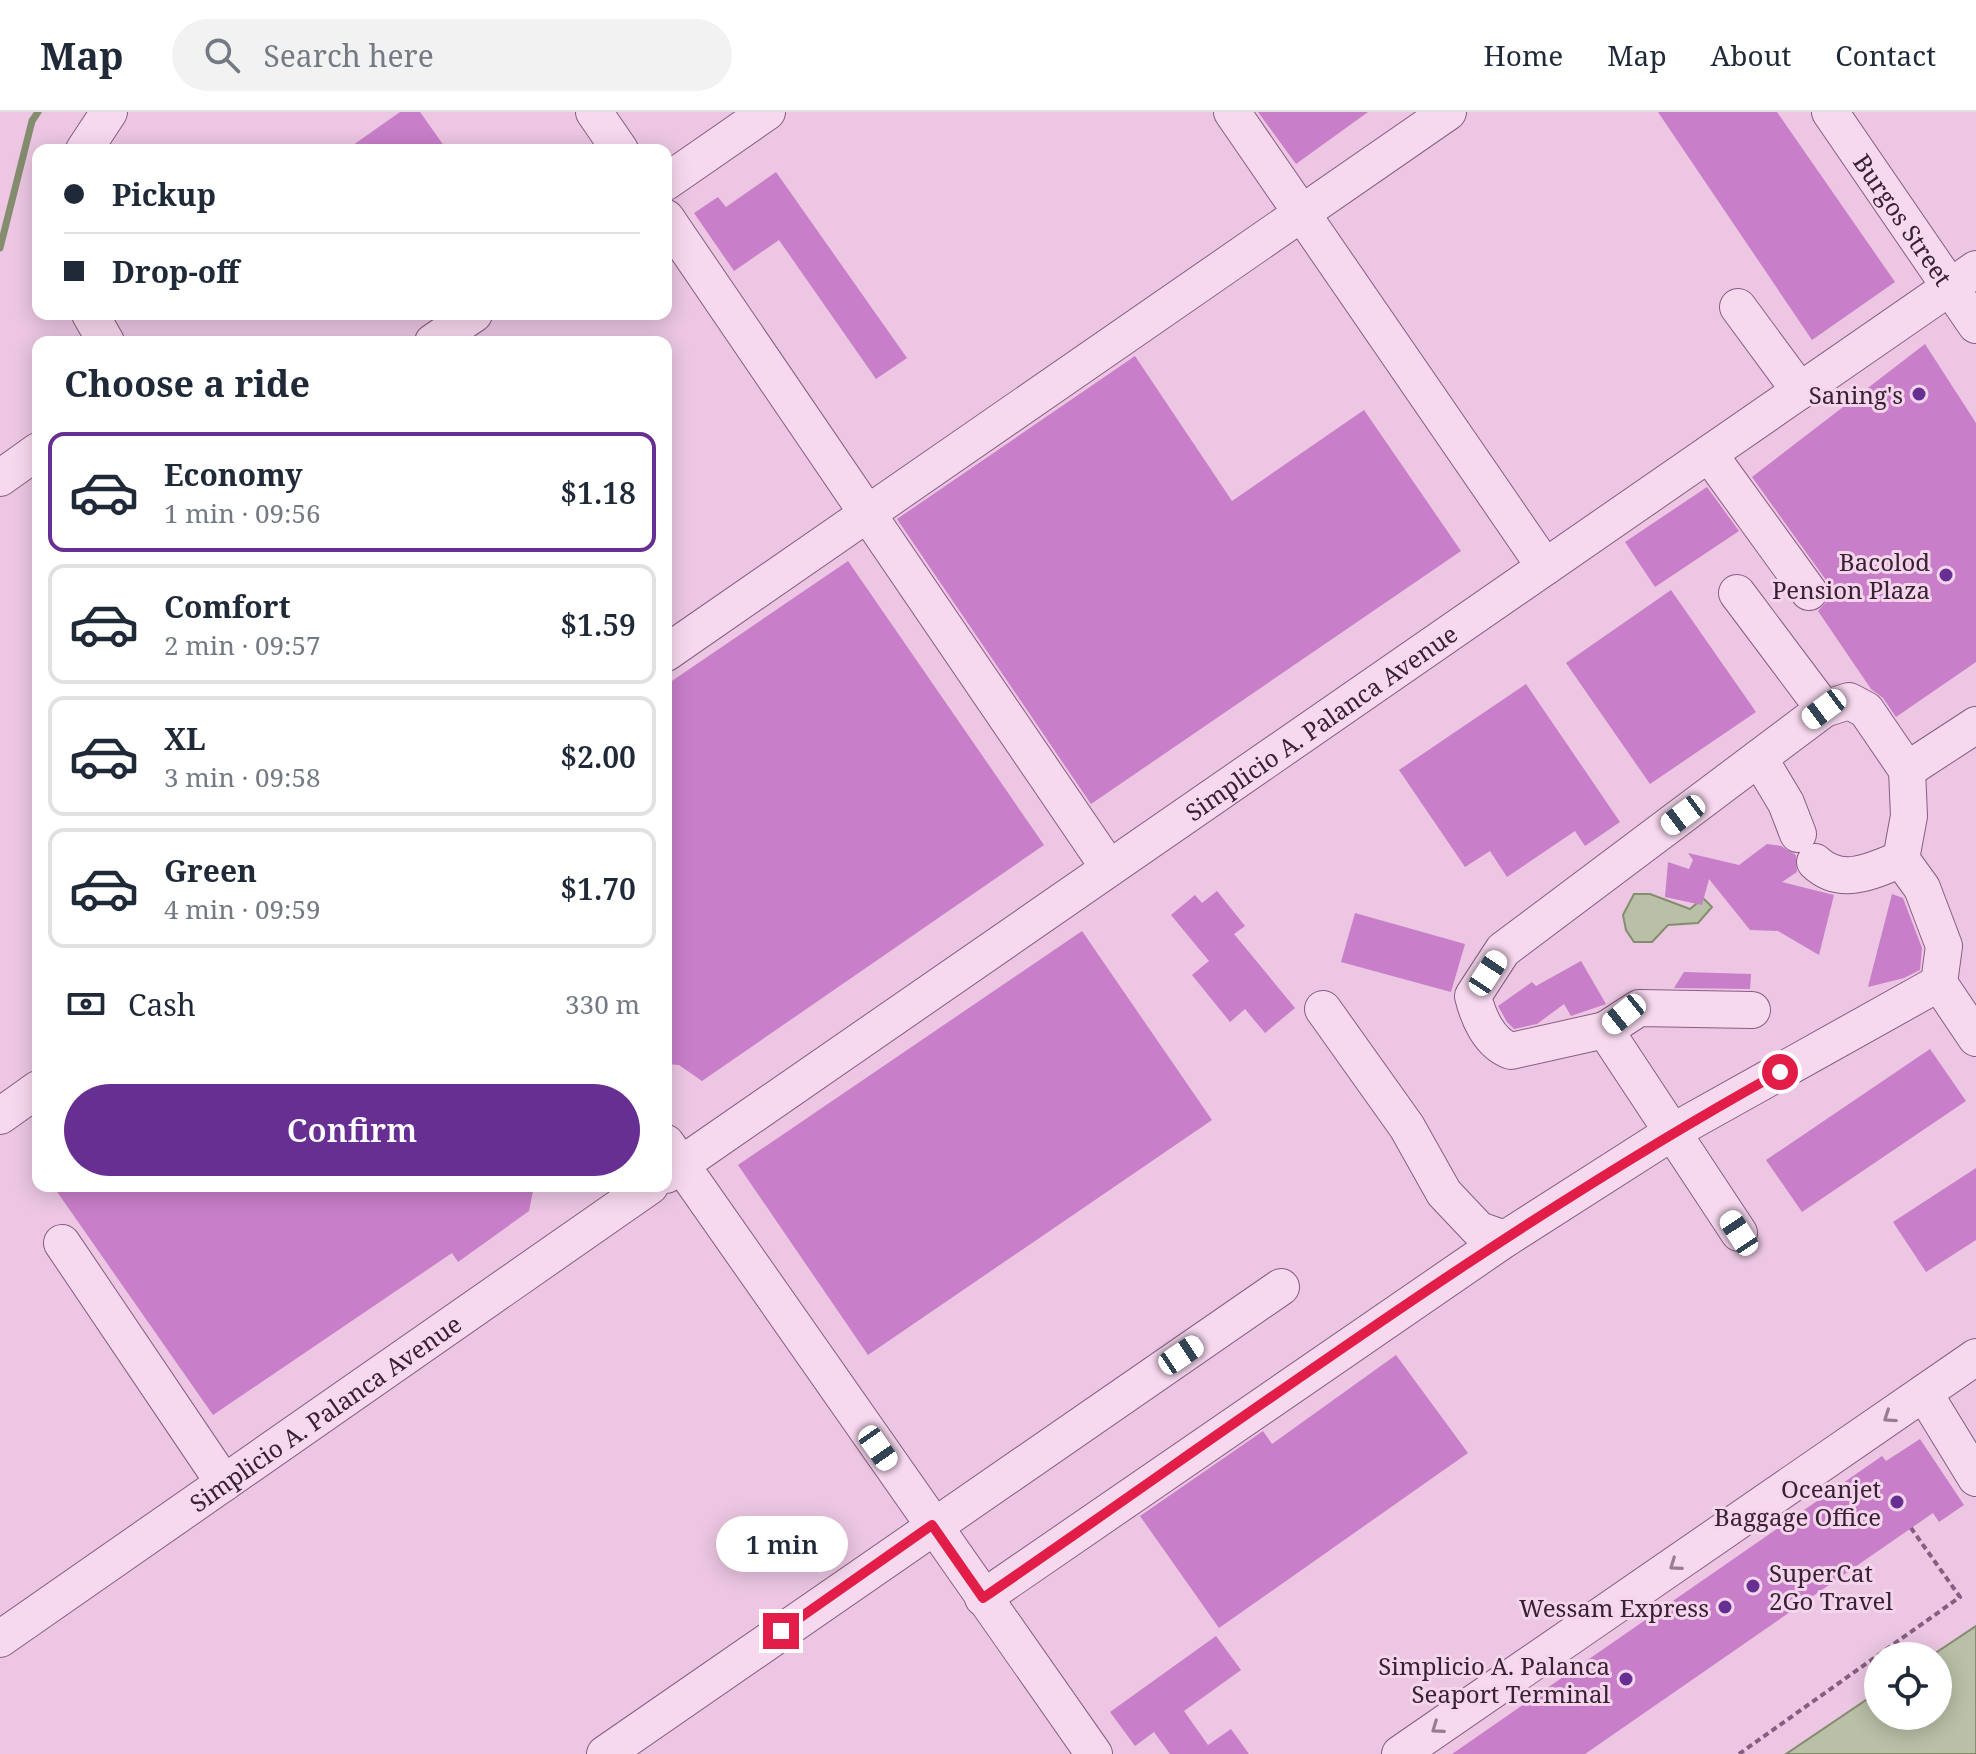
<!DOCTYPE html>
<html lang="en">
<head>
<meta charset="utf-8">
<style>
  body { margin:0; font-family:"Noto Serif",serif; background:#f2f2f3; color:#1f2937; height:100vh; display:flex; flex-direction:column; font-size:30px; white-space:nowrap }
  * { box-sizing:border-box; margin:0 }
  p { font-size:26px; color:#747a83 }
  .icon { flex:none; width:44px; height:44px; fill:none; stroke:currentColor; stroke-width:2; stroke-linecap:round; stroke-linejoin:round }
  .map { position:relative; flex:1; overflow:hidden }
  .sheet { position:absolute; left:32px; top:224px; width:640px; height:856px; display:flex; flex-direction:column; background:#fff; border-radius:16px; box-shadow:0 4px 20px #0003 }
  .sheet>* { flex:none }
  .hud { position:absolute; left:32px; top:32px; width:640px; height:176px; border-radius:16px; box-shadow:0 4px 20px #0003; display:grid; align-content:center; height:176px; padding:0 32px; background:#fff }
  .fabs { position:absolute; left:1864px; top:1530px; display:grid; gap:16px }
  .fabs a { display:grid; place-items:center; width:88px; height:88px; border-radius:50%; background:#fff; box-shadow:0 4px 20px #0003; font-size:40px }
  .end { position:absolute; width:36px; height:36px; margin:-18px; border:10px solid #e11d48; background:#fff; box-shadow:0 0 0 4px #fff }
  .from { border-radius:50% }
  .bubble { position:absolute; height:56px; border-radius:28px; background:#fff; box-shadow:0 4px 20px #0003; font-size:26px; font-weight:600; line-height:56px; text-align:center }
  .car { position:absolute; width:24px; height:48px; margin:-24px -12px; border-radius:10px; box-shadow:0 0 6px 2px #0007; background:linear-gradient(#fff 24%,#345 0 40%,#fff 0 76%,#345 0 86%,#fff 0) }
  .hud b { display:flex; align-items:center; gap:28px; height:76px; font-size:30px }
  .hud b+b { border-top:2px solid #e0e1e3 }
  .hud i { width:20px; height:20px; background:#1f2937 }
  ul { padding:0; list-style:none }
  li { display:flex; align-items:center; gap:24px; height:120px; margin:0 16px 12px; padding:0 16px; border:4px solid #e0e1e3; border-radius:16px }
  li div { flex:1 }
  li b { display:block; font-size:30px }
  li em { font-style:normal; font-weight:600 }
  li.selected { border-color:#682f93 }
  li>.icon { width:72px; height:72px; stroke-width:1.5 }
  h2 { padding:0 32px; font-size:36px; line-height:96px }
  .pay { display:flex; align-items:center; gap:20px; height:88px; padding:0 32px; font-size:30px }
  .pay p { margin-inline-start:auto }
  .button { display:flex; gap:16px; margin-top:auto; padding:16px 32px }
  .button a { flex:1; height:92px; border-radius:48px; background:#682f93; color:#fff; font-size:32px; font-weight:600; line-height:92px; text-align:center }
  header { display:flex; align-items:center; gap:48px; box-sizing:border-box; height:112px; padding:0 40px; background:#fff; border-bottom:2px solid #e0e1e3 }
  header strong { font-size:38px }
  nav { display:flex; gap:44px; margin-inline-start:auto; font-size:28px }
  .search { width:560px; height:72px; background:#f2f2f3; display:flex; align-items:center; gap:20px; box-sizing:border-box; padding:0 28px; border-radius:44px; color:#747a83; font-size:30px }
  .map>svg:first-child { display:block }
  .water { fill:#b9c0a7; stroke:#848e6e; stroke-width:2 }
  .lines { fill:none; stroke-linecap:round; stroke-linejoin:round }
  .stream { stroke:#848e6e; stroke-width:7 }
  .building { fill:#c87ec9 }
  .minor-casing { stroke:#875d82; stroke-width:38 }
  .path { stroke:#875d82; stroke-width:4; stroke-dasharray:6 4; stroke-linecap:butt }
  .minor { stroke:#f7d9ef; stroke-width:36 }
  .oneway { stroke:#987c92 }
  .route { stroke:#e11d48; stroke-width:10 }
  .poi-dot { fill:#682f93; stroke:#f4d5eb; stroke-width:3 }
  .labels { text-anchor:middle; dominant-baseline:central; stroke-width:6; stroke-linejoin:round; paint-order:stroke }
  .street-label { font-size:24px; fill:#382036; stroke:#f4d5eb }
  .poi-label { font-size:24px; fill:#382036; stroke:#f4d5eb; text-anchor:end }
</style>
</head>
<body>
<header>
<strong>Map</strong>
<div class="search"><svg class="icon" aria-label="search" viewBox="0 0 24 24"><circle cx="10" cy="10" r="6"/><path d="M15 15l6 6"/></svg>Search here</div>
<nav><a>Home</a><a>Map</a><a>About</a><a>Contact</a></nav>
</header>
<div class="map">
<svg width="1976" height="1642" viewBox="0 0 1976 1642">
  <rect width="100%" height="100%" fill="#ecc6e2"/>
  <!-- water -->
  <path class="water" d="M1634,782H1650L1690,797L1703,786L1712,795L1698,811L1668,813L1652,830H1634L1626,818L1623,803Z
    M1976,1514V1642H1786L1878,1580V1604H1938V1544H1931Z"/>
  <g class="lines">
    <!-- stream -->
    <path class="stream" d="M0,136L32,9L38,0"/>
  </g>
  <!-- building -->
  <path class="building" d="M400,0H420L447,38H346Z
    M1258,0H1368L1296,52Z
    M1658,0H1777L1895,170L1812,228Z
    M776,60L907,246L876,267L779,128L734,159L694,101L718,85L726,95Z
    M1925,232L1976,311V550L1896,605L1883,586L1871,577L1818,499L1828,488L1826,468L1752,365Z
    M1135,244L1232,389L1364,298L1461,439L1091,692L897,407Z
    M1707,375L1739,419L1655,475L1625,430Z
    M848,449L1044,733L702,969L679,953L666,952V573Z
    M1671,478L1756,600L1650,672L1566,551Z
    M1526,572L1620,710L1585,734L1575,719L1507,765L1490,739L1465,755L1399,658Z
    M1767,732L1781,734L1796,743L1797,760L1782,770L1834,783L1819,843L1778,819L1750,818L1709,767L1702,793L1665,785L1668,750L1689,757L1693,748L1688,741L1739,753Z
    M1217,779L1245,814L1234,822L1295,896L1265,921L1245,897L1230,910L1192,863L1209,849L1171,803L1195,783L1202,791Z
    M1892,782L1903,786L1922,836L1920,858L1904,866L1868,875Z
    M1355,801L1465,832L1451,880L1341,850Z
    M1082,819L1212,1008L868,1243L738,1053Z
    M1581,849L1606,892L1571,904L1564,892L1537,912L1514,917L1507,910L1498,894L1532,870L1536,874Z
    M1684,860L1751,862L1750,877L1674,876Z
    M1930,937L1966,989L1802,1100L1766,1048Z
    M1976,1056V1128L1926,1160L1893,1110Z
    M53,1074H534L529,1099L458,1150L452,1141L213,1303Z
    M1396,1243L1468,1341L1219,1516L1140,1404L1263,1319L1272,1332Z
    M1920,1327L1964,1393L1939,1410L1933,1401L1585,1642H1452L1882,1344L1886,1349Z
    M1216,1524L1241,1558L1184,1599L1208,1633L1231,1617L1249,1642H1170L1154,1620L1135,1634L1110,1600Z"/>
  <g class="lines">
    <defs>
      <g id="minor">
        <path d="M594,0L620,38"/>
        <path d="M1232,0L1545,455"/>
        <path id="s1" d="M1830,0L1976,213"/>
        <path d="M84,38L109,0"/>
        <path d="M666,70L767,0"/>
        <path d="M666,106L1109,756"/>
        <path d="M1738,195L1800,279"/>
        <path d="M90,202L106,230"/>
        <path d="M433,230L474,202"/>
        <path d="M1709,342L1809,480"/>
        <path d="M0,366L38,339"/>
        <path d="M1737,481L1824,597L1849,589L1866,598L1907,658L1976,613"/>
        <path d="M666,541L1448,0"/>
        <path d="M1759,646L1786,691L1798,722"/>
        <path d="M1815,750C1841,775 1873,759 1901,747"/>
        <path d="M1939,871L1976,926"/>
        <path d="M1323,897L1407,1015L1444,1081L1479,1118L1505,1127"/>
        <path d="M1605,918L1511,939C1489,931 1478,905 1473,884L1503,838L1824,597"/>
        <path d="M0,1004L38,977"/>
        <path d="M666,1031L1094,1642"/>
        <path id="s2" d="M666,1063L1976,157"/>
        <path d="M1739,1121L1605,918L1639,896L1752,898"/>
        <path d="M62,1131L224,1371"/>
        <path d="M1924,1281L1976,1366"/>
        <path d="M983,1486L1505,1127L1674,1019L1939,871L1944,834L1922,776L1901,747L1909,704L1907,658"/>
        <path id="s3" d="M0,1527L650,1074"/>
        <path d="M605,1642L1281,1175"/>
        <path d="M1400,1642L1976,1245"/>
      </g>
    </defs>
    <!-- minor casing -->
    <use href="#minor" class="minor-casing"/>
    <!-- path -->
    <path class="path" d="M1739,1642L1960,1485L1911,1416"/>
    <!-- minor -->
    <use href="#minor" class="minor"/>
  </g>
  <!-- one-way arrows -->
  <defs><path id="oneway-chevron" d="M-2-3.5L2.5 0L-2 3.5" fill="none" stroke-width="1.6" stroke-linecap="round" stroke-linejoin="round" transform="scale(2)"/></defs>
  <g class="oneway">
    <use href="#oneway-chevron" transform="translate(1889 1305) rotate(146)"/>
    <use href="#oneway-chevron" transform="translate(1675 1453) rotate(145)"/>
    <use href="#oneway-chevron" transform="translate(1437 1616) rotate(145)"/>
  </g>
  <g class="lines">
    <!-- route -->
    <path class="route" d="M781,1519L932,1413L983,1486C1245,1306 1502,1114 1780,960"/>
  </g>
  <!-- markers -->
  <g class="poi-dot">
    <circle cx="1919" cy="282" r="8"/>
    <circle cx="1946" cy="463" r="8"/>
    <circle cx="1897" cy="1390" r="8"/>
    <circle cx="1753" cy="1474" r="8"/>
    <circle cx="1725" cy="1495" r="8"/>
    <circle cx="1626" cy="1567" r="8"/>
  </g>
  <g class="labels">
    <!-- street labels -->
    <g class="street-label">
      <text stroke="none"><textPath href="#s1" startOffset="130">Burgos Street</textPath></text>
      <text stroke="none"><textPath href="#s2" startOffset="796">Simplicio A. Palanca Avenue</textPath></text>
      <text stroke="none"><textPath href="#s3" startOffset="396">Simplicio A. Palanca Avenue</textPath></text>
    </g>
    <!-- poi labels -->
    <g class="poi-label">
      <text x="1903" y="282">Saning's</text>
      <text x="1930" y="449">Bacolod<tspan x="1930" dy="28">Pension Plaza</tspan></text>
      <text x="1881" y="1376">Oceanjet<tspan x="1881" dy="28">Baggage Office</tspan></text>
      <text x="1769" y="1460" text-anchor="start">SuperCat<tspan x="1769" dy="28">2Go Travel</tspan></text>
      <text x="1709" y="1495">Wessam Express</text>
      <text x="1610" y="1553">Simplicio A. Palanca<tspan x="1610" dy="28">Seaport Terminal</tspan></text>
    </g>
  </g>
</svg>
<div class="fabs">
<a><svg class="icon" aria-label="locate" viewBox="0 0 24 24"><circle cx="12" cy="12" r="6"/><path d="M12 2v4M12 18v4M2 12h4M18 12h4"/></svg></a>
</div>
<i class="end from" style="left:1780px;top:960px"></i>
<i class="end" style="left:781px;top:1519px"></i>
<div class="bubble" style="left:716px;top:1404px;width:132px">1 min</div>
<i class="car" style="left:1824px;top:597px;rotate:233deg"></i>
<i class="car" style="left:1683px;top:703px;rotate:233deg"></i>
<i class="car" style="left:1488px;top:861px;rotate:33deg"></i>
<i class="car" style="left:1624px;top:902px;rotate:231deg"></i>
<i class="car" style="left:1739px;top:1121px;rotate:327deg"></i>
<i class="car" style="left:1181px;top:1243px;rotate:56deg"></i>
<i class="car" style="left:878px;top:1336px;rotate:145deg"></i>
<div class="hud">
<b><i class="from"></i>Pickup</b>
<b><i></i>Drop-off</b>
</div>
<section class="sheet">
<h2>Choose a ride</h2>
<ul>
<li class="selected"><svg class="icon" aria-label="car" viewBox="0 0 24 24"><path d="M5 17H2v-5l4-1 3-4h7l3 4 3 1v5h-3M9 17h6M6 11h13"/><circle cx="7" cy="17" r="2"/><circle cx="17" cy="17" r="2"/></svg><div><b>Economy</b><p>1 min · 09:56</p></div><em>$1.18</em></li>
<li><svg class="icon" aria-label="car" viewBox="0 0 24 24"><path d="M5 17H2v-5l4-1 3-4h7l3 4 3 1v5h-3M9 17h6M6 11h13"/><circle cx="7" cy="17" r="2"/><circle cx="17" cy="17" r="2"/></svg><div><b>Comfort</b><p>2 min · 09:57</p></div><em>$1.59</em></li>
<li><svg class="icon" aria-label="car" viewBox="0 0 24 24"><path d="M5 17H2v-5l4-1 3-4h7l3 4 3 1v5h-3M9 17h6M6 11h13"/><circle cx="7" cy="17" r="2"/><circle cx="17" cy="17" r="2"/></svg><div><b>XL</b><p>3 min · 09:58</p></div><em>$2.00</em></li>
<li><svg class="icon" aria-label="car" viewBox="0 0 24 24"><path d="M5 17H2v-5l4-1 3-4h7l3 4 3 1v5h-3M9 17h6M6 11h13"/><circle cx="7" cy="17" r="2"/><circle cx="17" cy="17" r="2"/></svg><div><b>Green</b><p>4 min · 09:59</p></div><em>$1.70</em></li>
</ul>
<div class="pay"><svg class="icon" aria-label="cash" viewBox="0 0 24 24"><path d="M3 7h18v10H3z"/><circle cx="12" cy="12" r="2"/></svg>Cash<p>330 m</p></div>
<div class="button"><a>Confirm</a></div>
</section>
</div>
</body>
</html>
